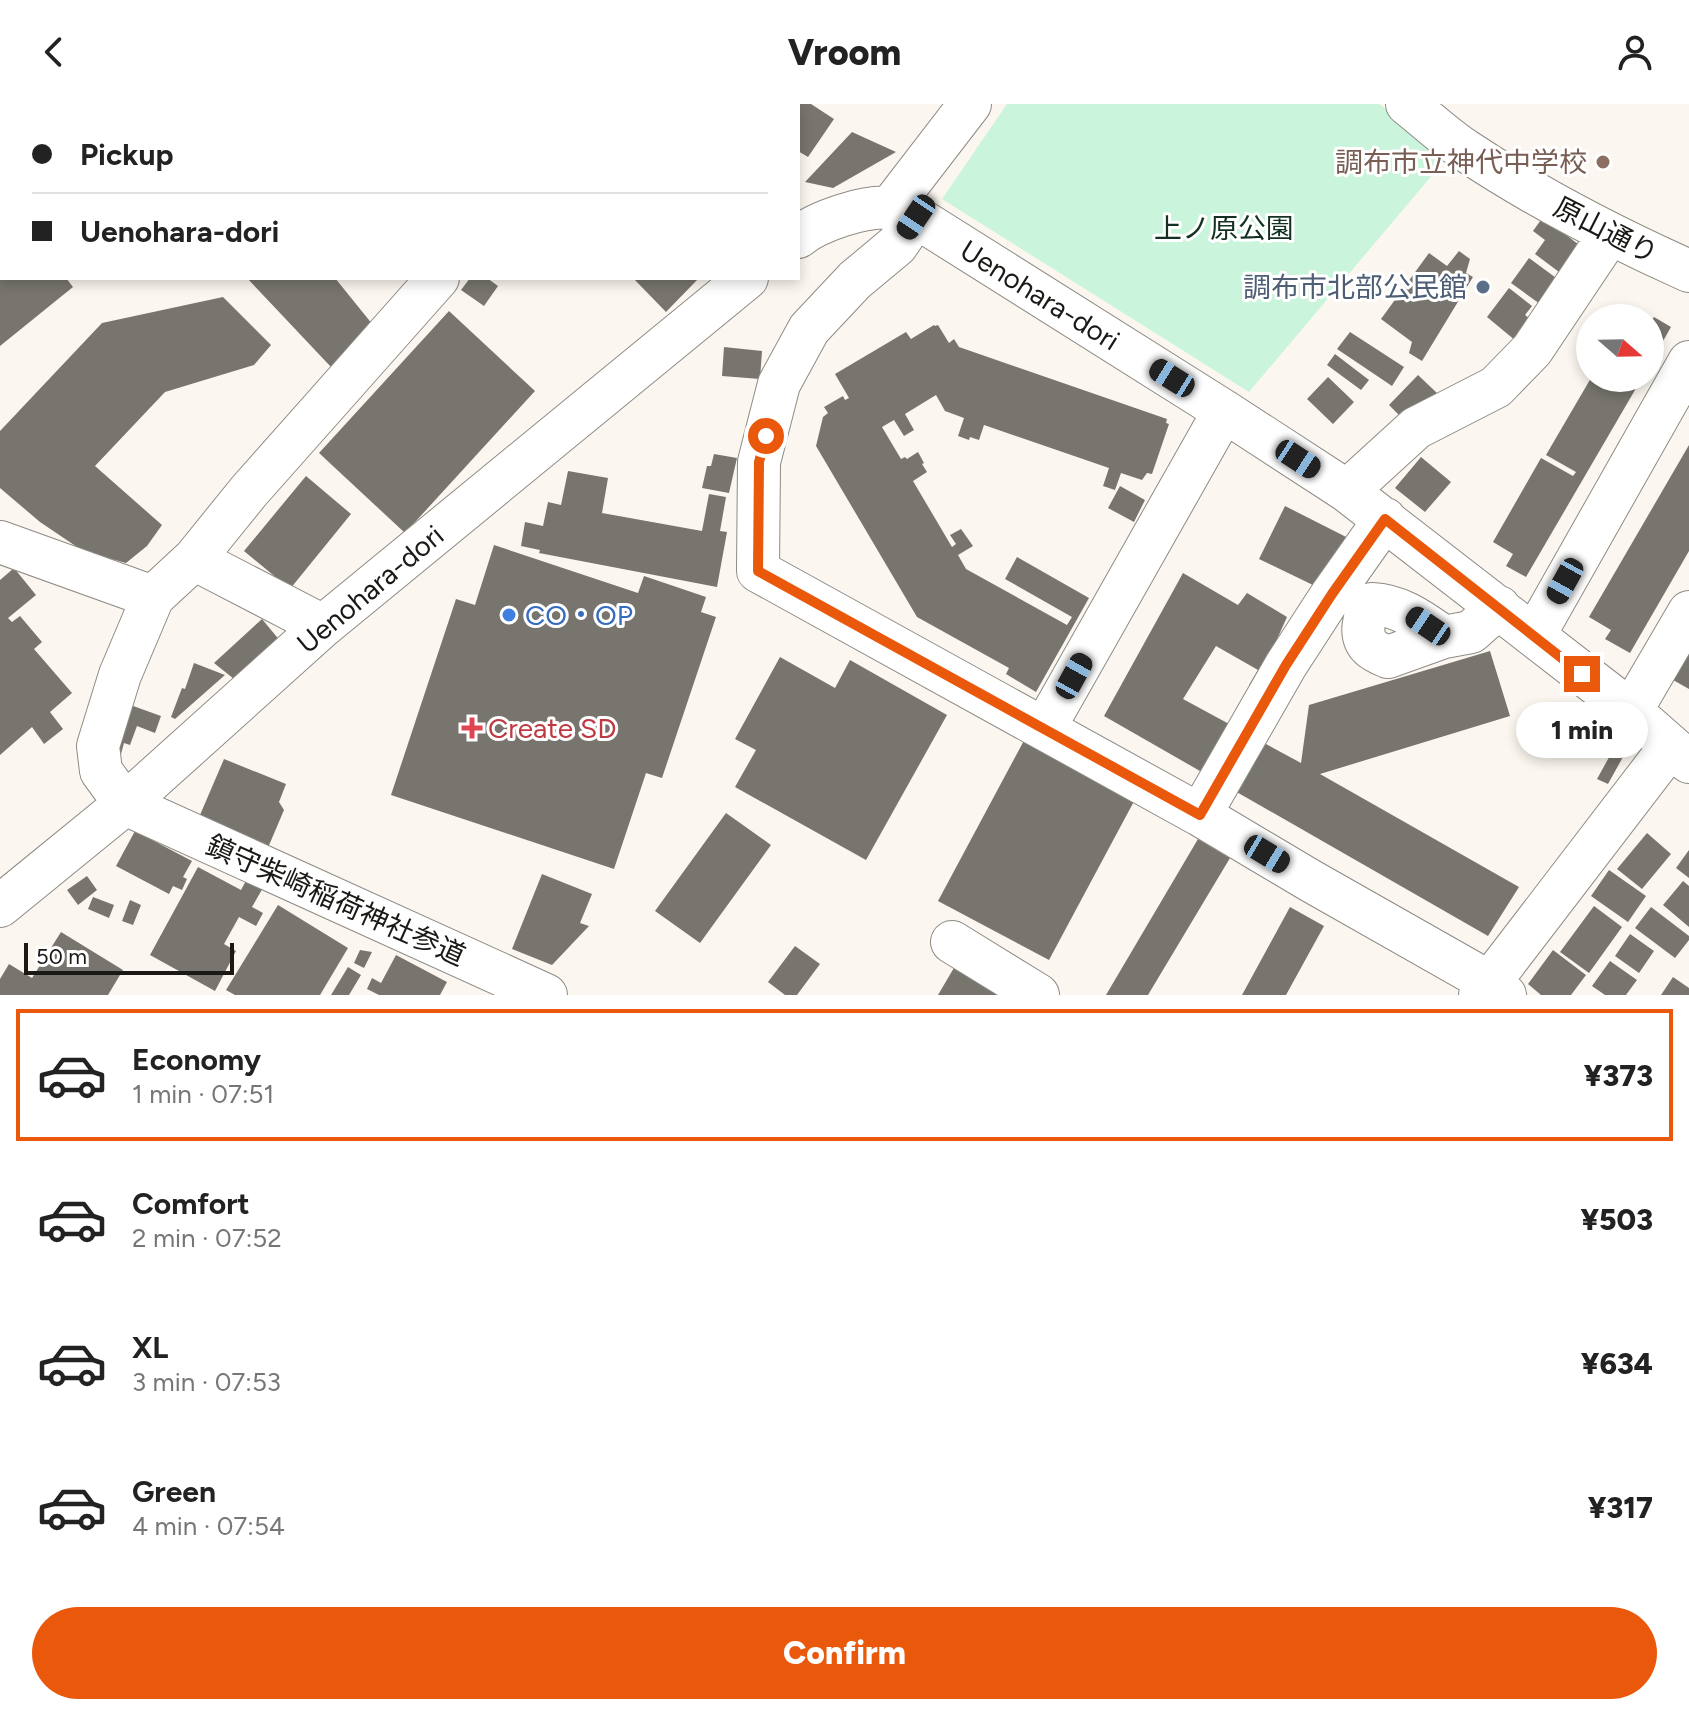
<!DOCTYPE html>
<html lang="en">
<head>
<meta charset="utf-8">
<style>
  body { margin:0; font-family:Figtree,"Noto Sans JP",sans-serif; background:#f2f2f2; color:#222; height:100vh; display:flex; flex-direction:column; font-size:30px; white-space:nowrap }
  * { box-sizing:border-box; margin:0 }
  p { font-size:26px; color:#767676 }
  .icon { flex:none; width:44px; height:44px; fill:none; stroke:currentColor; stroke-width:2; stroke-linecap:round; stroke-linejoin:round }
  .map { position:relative; height:891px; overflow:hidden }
  .sheet { display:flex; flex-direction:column; background:#fff; flex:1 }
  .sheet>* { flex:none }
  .guide { position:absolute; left:0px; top:0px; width:800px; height:176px; box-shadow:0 4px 12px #0003; display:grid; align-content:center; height:176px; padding:0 32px; background:#fff }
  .needle { width:52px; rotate:110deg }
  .buttons { position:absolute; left:1576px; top:200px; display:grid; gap:16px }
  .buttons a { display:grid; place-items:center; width:88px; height:88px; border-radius:50%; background:#fff; box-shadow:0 4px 12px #0003; font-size:40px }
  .scale { position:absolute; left:24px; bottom:20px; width:210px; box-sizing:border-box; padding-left:8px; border:4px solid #1a1916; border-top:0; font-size:22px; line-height:28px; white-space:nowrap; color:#1a1916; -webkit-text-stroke:6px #fff; paint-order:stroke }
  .end { position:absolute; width:36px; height:36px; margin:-18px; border:10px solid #ea580c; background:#fff; box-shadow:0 0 0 4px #fff }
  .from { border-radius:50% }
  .bubble { position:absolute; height:56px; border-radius:28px; background:#fff; box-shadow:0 4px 12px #0003; font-size:26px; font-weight:800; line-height:56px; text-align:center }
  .car { position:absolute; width:24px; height:48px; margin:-24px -12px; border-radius:10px; box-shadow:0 0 6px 2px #0007; background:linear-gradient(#222 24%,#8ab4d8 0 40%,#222 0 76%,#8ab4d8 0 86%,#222 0) }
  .guide b { display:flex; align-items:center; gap:28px; height:76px; font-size:30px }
  .guide b+b { border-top:2px solid #e0e0e0 }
  .guide i { width:20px; height:20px; background:#222 }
  ul { padding:14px 0 0; list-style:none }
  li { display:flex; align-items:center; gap:24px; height:132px; margin:0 16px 12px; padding:0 16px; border:4px solid transparent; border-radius:0px }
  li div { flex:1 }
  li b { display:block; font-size:30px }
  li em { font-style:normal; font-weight:800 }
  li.current { border-color:#ea580c }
  li>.icon { width:72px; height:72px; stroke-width:1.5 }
  .cta { display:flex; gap:16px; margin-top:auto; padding:16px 32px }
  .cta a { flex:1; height:92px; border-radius:48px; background:#ea580c; color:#fff; font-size:32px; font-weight:800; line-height:92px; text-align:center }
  header { display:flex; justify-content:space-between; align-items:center; height:104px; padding:0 32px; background:#fff; font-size:36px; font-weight:800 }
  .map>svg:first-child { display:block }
  .green { fill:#cbf4dc }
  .building { fill:#78756f }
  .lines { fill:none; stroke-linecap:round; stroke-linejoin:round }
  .minor-casing { stroke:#8e8b84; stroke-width:44 }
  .minor { stroke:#fff; stroke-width:42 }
  .route { stroke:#ea580c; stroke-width:10 }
  .education-dot { fill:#8d6e63; stroke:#fff; stroke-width:3 }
  .service-dot { fill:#5c6f8a; stroke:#fff; stroke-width:3 }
  .shop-dot { fill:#3f7fe0; stroke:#fff; stroke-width:3 }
  .health-dot { fill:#e0444e; stroke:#fff; stroke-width:3 }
  .labels { text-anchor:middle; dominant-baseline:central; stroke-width:6; stroke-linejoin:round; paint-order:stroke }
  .education-label { font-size:28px; fill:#785e54; stroke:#fff; text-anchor:end }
  .park-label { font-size:28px; fill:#133122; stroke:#fff }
  .street-label { font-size:28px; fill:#1a1916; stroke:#fff }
  .service-label { font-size:28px; fill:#4e5e75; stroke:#fff; text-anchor:end }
  .shop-label { font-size:28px; fill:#366cbe; stroke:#fff; text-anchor:start }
  .health-label { font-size:28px; fill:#be3a42; stroke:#fff; text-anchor:start }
</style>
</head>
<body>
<header><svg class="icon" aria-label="back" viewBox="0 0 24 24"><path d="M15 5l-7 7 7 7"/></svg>Vroom<svg class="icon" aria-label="person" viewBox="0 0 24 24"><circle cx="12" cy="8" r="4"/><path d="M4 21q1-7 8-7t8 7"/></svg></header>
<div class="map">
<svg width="1689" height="891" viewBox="0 0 1689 891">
  <rect width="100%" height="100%" fill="#fbf7f0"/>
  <!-- green -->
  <path class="green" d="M1007,0H1379L1450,50L1249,288L942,95Z"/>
  <!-- building -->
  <path class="building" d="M798,0H811L834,15L808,53L798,47Z
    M852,28L896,48L833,84L805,78Z
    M1543,113L1583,144L1563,171L1535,150L1545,136L1533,127Z
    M1459,147L1470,155L1466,169L1473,173L1422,257L1409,249L1412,238L1381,215L1429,149L1447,162Z
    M1529,154L1563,179L1540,200L1511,179Z
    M0,174H66L73,183L0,242Z
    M247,174H335L373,221L331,263Z
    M470,174H487L498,182L484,202L461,186Z
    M633,174H699L666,208Z
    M1509,184L1532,202L1525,211L1532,216L1516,237L1487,213Z
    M223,193L271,241L254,261L165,288L95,362L162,421L147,442L126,459L83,447L40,418L0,384V327L102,219Z
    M449,207L535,287L405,429L319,349Z
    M1654,213L1671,223L1650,260V219Z
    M934,221L935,222L938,221L949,239L954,235L959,243L1167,315L1166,319L1169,320L1152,370L1147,369L1142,376L1121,369L1115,386L1103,382L1109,364L984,321L979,336L970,333L969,336L958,332L964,314L945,307L936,291L905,310L914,326L904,332L894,316L882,323L901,355L905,353L907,355L918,348L924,359L922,360L927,368L913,377L952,443L956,440L950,431L961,425L973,442L958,451L966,465L1067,521L1072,513L1005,475L1017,453L1089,494L1036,588L1006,570L1009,564L917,513L816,342L823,313L828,309L824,303L843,292L845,296L849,294L835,270L906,228L911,235Z
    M1350,228L1404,263L1392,282L1337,245Z
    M724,243L762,247L760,275L722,272Z
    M1335,250L1369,276L1361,286L1327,261Z
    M1418,271L1437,289L1424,303L1403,315L1389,301Z
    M1328,273L1354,298L1333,320L1307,295Z
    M1591,274H1642L1526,473L1506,462L1513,450L1493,438L1541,354L1573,372L1576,368L1546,351Z
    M1689,341V447L1630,549L1605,535L1611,526L1589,513Z
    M714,350L737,354L729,389L702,384L707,362H711Z
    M1421,353L1451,378L1425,408L1395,384Z
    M568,367L608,374L602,409L702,427L709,390L726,393L720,427L727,428L717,483L539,449L540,446L521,442L525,418L543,422L548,398L561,401Z
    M306,372L351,410L290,485L244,447Z
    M1120,382L1145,396L1134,418L1108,404Z
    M1285,402L1356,438L1315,482L1259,455Z
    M494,441L638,489L644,472L706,493L701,508L716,513L662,674L646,669L614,765L391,691L456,495L475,501Z
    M14,464L36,491L8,514L12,518L20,512L42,538L34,545L72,589L50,608L63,625L44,640L32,623L0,651V476Z
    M1183,469L1238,501L1247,489L1287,513L1274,542L1275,600L1249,581L1258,566L1216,542L1183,595L1301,659L1309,601L1490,547L1510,612L1320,670L1519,783L1488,832L1104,612Z
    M262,515L281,538L234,575L214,559Z
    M1689,547V585L1673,576Z
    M780,553L835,584L850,556L947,611L866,756L735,683L756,646L735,635Z
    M194,559L225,571L175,615L171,613L182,584L185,585Z
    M122,598L161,612L155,629L137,622L130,641L124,639L121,650L105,644Z
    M1028,629L1139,688L1049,856L938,797Z
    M1613,646L1624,651L1608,680L1597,675Z
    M224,655L286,680L279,698L284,706L267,746L197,718Z
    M726,709L771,741L700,839L655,807Z
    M135,727L192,757L183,773L187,775L182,786L173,782L169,790L116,762Z
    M1647,729L1671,750L1642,785L1617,765Z
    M1198,735L1230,754L1148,891H1106Z
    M1689,746V774L1676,764Z
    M198,763L241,786L248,773L264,782L252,803L263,809L256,822L239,813L224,840L236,847L215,887L150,851Z
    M1609,766L1646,792L1628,818L1591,792Z
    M542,770L592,790L580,819L589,822L552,861L512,845Z
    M87,772L97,786L78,801L67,786Z
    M1683,777L1689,782V823L1663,801Z
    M93,793L114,801L109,814L88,805Z
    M130,796L141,801L133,821L122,817Z
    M278,801L348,844L320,891H235L226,886Z
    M1594,802L1622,823L1589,869L1560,848Z
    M1290,803L1324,822L1286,891H1242Z
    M1651,803L1689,832V836L1675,854L1635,824Z
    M61,828L123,866L108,891H0V875L9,860L32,874Z
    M1630,830L1654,847L1639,869L1615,852Z
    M795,842L820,860L797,891H785L768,878Z
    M360,846L372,848L364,864L354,859Z
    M1553,846L1586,871L1571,891H1541L1528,880Z
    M396,851L447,878L440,891H379L367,885L372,874L381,879Z
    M958,857L1007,891H938Z
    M1610,857L1637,876L1626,891H1605L1592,882Z
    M348,863L361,871L349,891H331Z
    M1673,873L1689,884V891H1661Z"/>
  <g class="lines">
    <defs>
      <path id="minor" d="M254,0L256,2
        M502,0L504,2
        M1407,0C1426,15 1445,33 1465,46C1537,94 1611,132 1689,167
        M598,2L599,0
        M890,104L970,0
        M916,113L897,141L855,176L809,225L779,280L759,358L758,467L1200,711L1311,777L1489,878L1505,891
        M798,133C818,117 865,101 891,104C899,105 908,109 916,113L1224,307L1347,387L1631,607L1689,658
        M438,174L249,387L194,455L153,493L120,571L98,642L101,667L125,700L546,891
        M1347,387L1416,324L1496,283L1532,246L1609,131
        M0,438L153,493
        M194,455L323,522
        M1534,532L1689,258
        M1444,533L1388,553C1383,551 1375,548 1370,543C1359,532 1363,512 1372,500C1400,501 1421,517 1444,533L1471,528L1499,503
        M1631,607L1689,508
        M1044,625L1224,307
        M1200,711L1286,561L1332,490L1385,415
        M0,802L125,700L323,522L747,174
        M952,838L1038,891
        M1480,891L1670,643"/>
    </defs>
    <!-- minor casing -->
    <use href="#minor" class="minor-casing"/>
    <!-- minor -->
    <use href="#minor" class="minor"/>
  </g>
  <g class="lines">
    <!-- route -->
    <path class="route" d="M766,332L759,358L758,467L1200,711L1286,561L1332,490L1385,415L1582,570"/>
  </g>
  <!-- markers -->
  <circle class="education-dot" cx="1603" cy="58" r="8"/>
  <circle class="service-dot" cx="1483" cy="183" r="8"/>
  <circle class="shop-dot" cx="509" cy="511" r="8"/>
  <path class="health-dot" d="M468 612h8v8h8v8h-8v8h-8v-8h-8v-8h8z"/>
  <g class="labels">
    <!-- education labels -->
    <g class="education-label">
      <text x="1587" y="58">調布市立神代中学校</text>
    </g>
    <!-- park labels -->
    <g class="park-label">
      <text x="1224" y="124">上ノ原公園</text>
    </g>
    <!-- street labels -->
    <g class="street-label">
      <text transform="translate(1606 126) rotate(27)">原山通り</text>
      <text transform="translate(1040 191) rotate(32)">Uenohara-dori</text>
      <text transform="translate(370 485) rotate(-40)">Uenohara-dori</text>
      <text transform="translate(336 796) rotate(24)">鎮守柴崎稲荷神社参道</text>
    </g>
    <!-- service labels -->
    <g class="service-label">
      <text x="1467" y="183">調布市北部公民館</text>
    </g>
    <!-- shop labels -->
    <g class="shop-label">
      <text x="525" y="511">CO・OP</text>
    </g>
    <!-- health labels -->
    <g class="health-label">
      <text x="488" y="624">Create SD</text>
    </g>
  </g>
</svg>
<div class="buttons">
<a><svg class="needle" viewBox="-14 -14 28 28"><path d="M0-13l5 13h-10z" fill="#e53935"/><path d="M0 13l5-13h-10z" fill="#767676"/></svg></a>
</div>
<div class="scale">50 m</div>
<i class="end from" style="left:766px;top:332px"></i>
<i class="end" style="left:1582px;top:570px"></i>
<div class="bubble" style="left:1516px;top:598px;width:132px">1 min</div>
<i class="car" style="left:916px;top:113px;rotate:214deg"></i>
<i class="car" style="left:1172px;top:274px;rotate:302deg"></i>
<i class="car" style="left:1298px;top:355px;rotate:123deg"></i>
<i class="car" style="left:1565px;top:477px;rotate:209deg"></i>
<i class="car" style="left:1428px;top:522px;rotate:304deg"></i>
<i class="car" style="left:1074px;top:572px;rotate:29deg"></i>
<i class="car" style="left:1267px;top:750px;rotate:121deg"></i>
<div class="guide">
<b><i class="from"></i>Pickup</b>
<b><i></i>Uenohara-dori</b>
</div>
</div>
<section class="sheet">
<ul>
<li class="current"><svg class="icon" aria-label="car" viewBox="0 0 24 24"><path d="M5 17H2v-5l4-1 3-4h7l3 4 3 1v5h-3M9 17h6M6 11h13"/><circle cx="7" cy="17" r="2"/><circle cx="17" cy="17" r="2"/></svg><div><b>Economy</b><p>1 min · 07:51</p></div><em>¥373</em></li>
<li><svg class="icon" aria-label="car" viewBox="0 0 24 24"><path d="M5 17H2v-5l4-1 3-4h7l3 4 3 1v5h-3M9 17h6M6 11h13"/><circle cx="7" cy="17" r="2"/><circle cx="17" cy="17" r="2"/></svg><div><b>Comfort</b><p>2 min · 07:52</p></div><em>¥503</em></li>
<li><svg class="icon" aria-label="car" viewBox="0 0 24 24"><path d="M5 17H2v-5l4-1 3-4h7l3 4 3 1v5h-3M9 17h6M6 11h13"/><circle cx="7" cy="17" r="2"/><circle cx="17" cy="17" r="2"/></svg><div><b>XL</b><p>3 min · 07:53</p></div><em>¥634</em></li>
<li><svg class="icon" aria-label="car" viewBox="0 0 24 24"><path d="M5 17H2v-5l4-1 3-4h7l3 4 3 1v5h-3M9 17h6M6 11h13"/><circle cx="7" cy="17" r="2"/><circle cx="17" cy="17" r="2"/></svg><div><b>Green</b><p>4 min · 07:54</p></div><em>¥317</em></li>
</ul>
<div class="cta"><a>Confirm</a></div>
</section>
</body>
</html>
